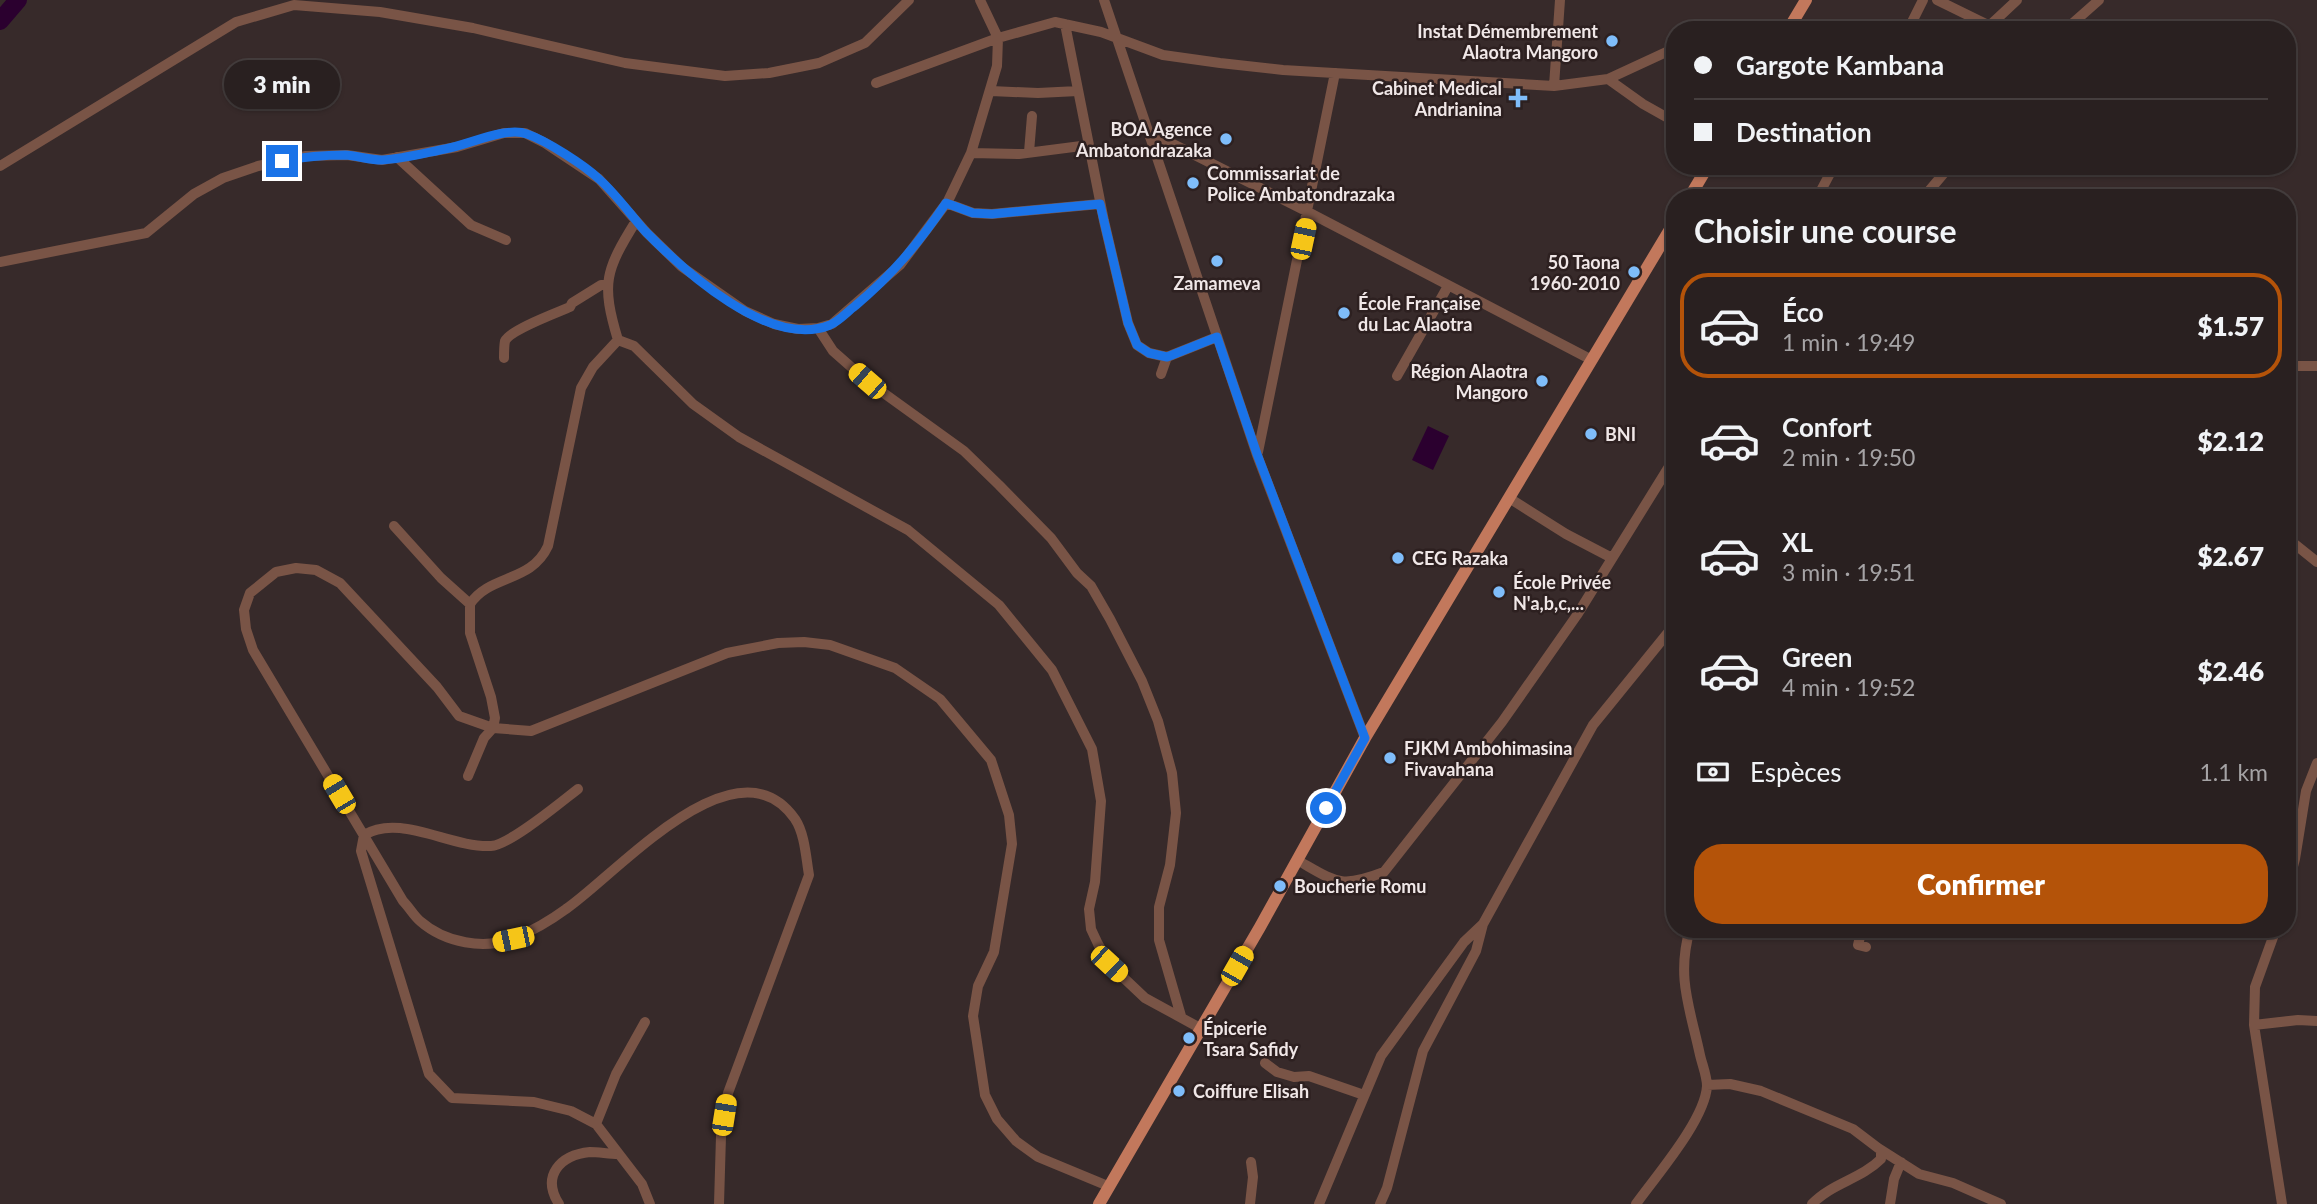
<!DOCTYPE html>
<html lang="fr">
<head>
<meta charset="utf-8">
<style>
  body { margin:0; font-family:Lato,sans-serif; background:#312829; color:#f1f3f6; height:100vh; display:flex; flex-direction:column; font-size:26px; white-space:nowrap }
  * { box-sizing:border-box; margin:0 }
  p { font-size:23px; color:#a5a3a5 }
  .icon { flex:none; width:38px; height:38px; fill:none; stroke:currentColor; stroke-width:2; stroke-linecap:round; stroke-linejoin:round }
  .map { position:relative; flex:1; overflow:hidden }
  .details { position:absolute; left:1666px; top:189px; width:630px; height:749px; display:flex; flex-direction:column; background:#292020; border-radius:28px; box-shadow:0 2px 5px #0004,0 0 0 2px #453e3e }
  .details>* { flex:none }
  .hud { position:absolute; left:1666px; top:21px; width:630px; height:154px; border-radius:28px; box-shadow:0 2px 5px #0004,0 0 0 2px #453e3e; display:grid; align-content:center; height:154px; padding:0 28px; background:#292020 }
  .end { position:absolute; width:32px; height:32px; margin:-16px; border:9px solid #1a73e8; background:#fff; box-shadow:0 0 0 4px #fff }
  .from { border-radius:50% }
  .bubble { position:absolute; height:49px; border-radius:24px; background:#292020; box-shadow:0 2px 5px #0004,0 0 0 2px #453e3e; font-size:23px; font-weight:800; line-height:49px; text-align:center }
  .car { position:absolute; width:21px; height:42px; margin:-21px -10px; border-radius:9px; box-shadow:0 0 5px 2px #0007; background:linear-gradient(#f5c518 24%,#345 0 40%,#f5c518 0 76%,#345 0 86%,#f5c518 0) }
  .hud b { display:flex; align-items:center; gap:24px; height:66px; font-size:26px }
  .hud b+b { border-top:2px solid #453e3e }
  .hud i { width:18px; height:18px; background:#f1f3f6 }
  ul { padding:0; list-style:none }
  li { display:flex; align-items:center; gap:21px; height:105px; margin:0 14px 10px; padding:0 14px; border:4px solid transparent; border-radius:28px }
  li div { flex:1 }
  li b { display:block; font-size:26px }
  li em { font-style:normal; font-weight:800 }
  li.on { border-color:#b45309 }
  li>.icon { width:63px; height:63px; stroke-width:1.5 }
  h2 { padding:0 28px; font-size:32px; line-height:84px }
  .pay { display:flex; align-items:center; gap:18px; height:77px; padding:0 28px; font-size:26px }
  .pay p { margin-inline-start:auto }
  .primary-button { display:flex; gap:14px; margin-top:auto; padding:14px 28px }
  .primary-button a { flex:1; height:80px; border-radius:28px; background:#b45309; color:#fff; font-size:28px; font-weight:800; line-height:80px; text-align:center }
  .map>svg:first-child { display:block }
  .water { fill:#2b002f }
  .lines { fill:none; stroke-linecap:round; stroke-linejoin:round }
  .river { stroke:#2b002f; stroke-width:18 }
  .minor { stroke:#795446; stroke-width:10 }
  .major { stroke:#c2785c; stroke-width:12 }
  .route { stroke:#1a73e8; stroke-width:9 }
  .poi-dot { fill:#7fbdfa; stroke:#2d2020; stroke-width:2.5 }
  .labels { text-anchor:middle; dominant-baseline:central; stroke-width:5; stroke-linejoin:round; paint-order:stroke }
  .poi-label { font-size:18px; font-weight:bold; fill:#f0e7e7; stroke:#2d2020; text-anchor:start }
</style>
</head>
<body>
<div class="map">
<svg width="2317" height="1204" viewBox="0 0 2317 1204">
  <rect width="100%" height="100%" fill="#372a2a"/>
  <!-- water -->
  <path class="water" d="M1428,426L1449,436L1433,470L1412,460Z"/>
  <g class="lines">
    <!-- river -->
    <path class="river" d="M0,21L18,0"/>
    <!-- minor -->
    <path class="minor" d="M1104,0L1257,455L1365,738
      M1937,0L1990,26
      M1065,24L1104,221L1128,323L1137,345L1149,353L1167,357
      M1986,29L2017,0
      M1908,30L1923,0
      M2065,30L2099,0
      M1608,79L1675,48
      M876,83L998,38L1055,22L1101,32L1163,55L1220,63L1283,70L1554,86L1608,79L1643,104L1675,122
      M1554,86L1560,0
      M991,91L1038,93L1078,91
      M1149,132L1308,212L1590,359
      M1029,152L1032,116
      M971,153L1019,154L1089,145
      M397,157L471,225L506,240
      M0,166L236,22L294,5L380,12L473,28L625,63L725,76L769,73L819,63L865,43L909,0
      M1817,198L1834,166
      M1923,198L1950,166
      M946,203L973,213L992,214L1100,204
      M0,262L146,233L194,194L223,178L258,166L306,156L347,155L382,160L457,147L504,133H525L545,143L599,179L647,233L682,267L745,311L774,324L798,329L818,328L832,324L900,265L948,201L971,153L997,66L998,38L980,0
      M818,328L833,351L867,381L964,451L999,485L1051,538L1077,573L1091,586L1110,619L1142,681L1158,721L1172,773L1176,813L1170,865L1159,907V940L1181,1016
      M618,340L634,346L693,404L739,437L908,530L999,605L1052,670L1092,749L1101,801L1095,882L1089,909L1091,929L1098,944L1109,964L1145,998L1200,1028
      M618,340C601,283 605,271 636,221
      M504,358C504,353 504,346 505,341C510,330 556,313 570,307L572,303L601,285H607
      M2287,366H2317
      M1161,374L1167,357L1217,337
      M1397,376L1448,286
      M1258,452L1335,73
      M1509,498L1566,534L1612,558
      M394,526L441,578L470,604
      M2287,538L2317,562
      M468,776L484,738L493,728L495,718L491,697L470,633V604C490,574 531,583 548,546L581,388L593,367L618,340
      M578,789C561,802 510,845 491,846C450,848 400,813 364,835L361,851L429,1074L452,1098L534,1102L571,1111L596,1124L642,1184L650,1204
      M1297,860C1336,882 1340,889 1384,872L1502,722L1577,615L1675,457
      M2287,889L2295,859L2306,791L2317,763
      M1862,929L1858,945L1866,947
      M2276,929L2255,987L2254,1025L2282,1204
      M2254,1025L2298,1020L2317,1021
      M1265,1063L1277,1072L1294,1077L1309,1076L1364,1095
      M1707,1085L1730,1084L1761,1091L1853,1129L1878,1148L1919,1174L1953,1183L2001,1204
      M596,1124L616,1074L645,1022
      M559,1204C541,1176 560,1155 590,1152C599,1152 609,1154 618,1154
      M719,1204L721,1136L728,1093L809,875C806,858 805,834 795,819C736,735 616,875 566,909C551,920 532,931 515,938C484,950 445,943 420,921C414,916 409,907 403,901L253,650L246,629L244,610L250,593L276,572L296,568L316,570L340,583L437,687L459,716L493,728L531,731L727,653L778,643L804,642L830,645L895,668L940,699L991,760L1009,815L1012,844L994,952L978,986L973,1016L985,1095L997,1119L1016,1141L1038,1157L1108,1186
      M1250,1204L1253,1177L1251,1162
      M1319,1204L1381,1056L1464,942L1483,924L1593,725L1675,624
      M1380,1204L1387,1188L1423,1051L1476,951L1483,924
      M1636,1204C1656,1176 1705,1120 1707,1086C1707,1076 1702,1064 1700,1055C1690,1008 1676,977 1690,929
      M1812,1204C1832,1183 1861,1179 1881,1159V1150
      M1890,1204L1894,1179L1901,1162"/>
    <!-- major -->
    <path class="major" d="M1788,30L1806,0
      M1689,198L1708,166
      M1099,1204L1260,927L1365,738L1675,221"/>
  </g>
  <g class="lines">
    <!-- route -->
    <path class="route" d="M282,161C303,157 324,155 345,155C358,156 370,160 382,160C403,159 425,153 445,149C468,145 506,126 527,134C547,141 584,165 599,179C616,194 630,214 645,231C683,270 770,350 830,325C839,321 847,312 855,306C893,274 918,244 946,203L973,213L992,214L1100,204L1128,323L1137,345L1149,353L1167,357L1217,337L1257,454L1365,738L1326,808"/>
  </g>
  <!-- markers -->
  <g class="poi-dot">
    <circle cx="1612" cy="41" r="7"/>
    <path d="M1514.5 87.5h7v7h7v7h-7v7h-7v-7h-7v-7h7z"/>
    <circle cx="1226" cy="139" r="7"/>
    <circle cx="1193" cy="183" r="7"/>
    <circle cx="1217" cy="261" r="7"/>
    <circle cx="1634" cy="272" r="7"/>
    <circle cx="1344" cy="313" r="7"/>
    <circle cx="1542" cy="381" r="7"/>
    <circle cx="1591" cy="434" r="7"/>
    <circle cx="1398" cy="558" r="7"/>
    <circle cx="1499" cy="592" r="7"/>
    <circle cx="1390" cy="758" r="7"/>
    <circle cx="1280" cy="886" r="7"/>
    <circle cx="1189" cy="1038" r="7"/>
    <circle cx="1179" cy="1091" r="7"/>
  </g>
  <g class="labels">
    <!-- poi labels -->
    <g class="poi-label">
      <text x="1598" y="31" text-anchor="end">Instat Démembrement<tspan x="1598" dy="21">Alaotra Mangoro</tspan></text>
      <text x="1502" y="88" text-anchor="end">Cabinet Medical<tspan x="1502" dy="21">Andrianina</tspan></text>
      <text x="1212" y="129" text-anchor="end">BOA Agence<tspan x="1212" dy="21">Ambatondrazaka</tspan></text>
      <text x="1207" y="173">Commissariat de<tspan x="1207" dy="21">Police Ambatondrazaka</tspan></text>
      <text x="1620" y="262" text-anchor="end">50 Taona<tspan x="1620" dy="21">1960-2010</tspan></text>
      <text x="1217" y="283" text-anchor="middle">Zamameva</text>
      <text x="1358" y="303">École Française<tspan x="1358" dy="21">du Lac Alaotra</tspan></text>
      <text x="1528" y="371" text-anchor="end">Région Alaotra<tspan x="1528" dy="21">Mangoro</tspan></text>
      <text x="1605" y="434">BNI</text>
      <text x="1412" y="558">CEG Razaka</text>
      <text x="1513" y="582">École Privée<tspan x="1513" dy="21">N'a,b,c,...</tspan></text>
      <text x="1404" y="748">FJKM Ambohimasina<tspan x="1404" dy="21">Fivavahana</tspan></text>
      <text x="1294" y="886">Boucherie Romu</text>
      <text x="1203" y="1028">Épicerie<tspan x="1203" dy="21">Tsara Safidy</tspan></text>
      <text x="1193" y="1091">Coiffure Elisah</text>
    </g>
  </g>
</svg>
<i class="end from" style="left:1326px;top:808px"></i>
<i class="end" style="left:282px;top:161px"></i>
<div class="bubble" style="left:224px;top:60px;width:116px">3 min</div>
<i class="car" style="left:1303px;top:239px;rotate:12deg"></i>
<i class="car" style="left:867px;top:381px;rotate:311deg"></i>
<i class="car" style="left:339px;top:794px;rotate:329deg"></i>
<i class="car" style="left:513px;top:939px;rotate:258deg"></i>
<i class="car" style="left:1109px;top:964px;rotate:133deg"></i>
<i class="car" style="left:1237px;top:966px;rotate:30deg"></i>
<i class="car" style="left:724px;top:1115px;rotate:9deg"></i>
<div class="hud">
<b><i class="from"></i>Gargote Kambana</b>
<b><i></i>Destination</b>
</div>
<section class="details">
<h2>Choisir une course</h2>
<ul>
<li class="on"><svg class="icon" aria-label="car" viewBox="0 0 24 24"><path d="M5 17H2v-5l4-1 3-4h7l3 4 3 1v5h-3M9 17h6M6 11h13"/><circle cx="7" cy="17" r="2"/><circle cx="17" cy="17" r="2"/></svg><div><b>Éco</b><p>1 min · 19:49</p></div><em>$1.57</em></li>
<li><svg class="icon" aria-label="car" viewBox="0 0 24 24"><path d="M5 17H2v-5l4-1 3-4h7l3 4 3 1v5h-3M9 17h6M6 11h13"/><circle cx="7" cy="17" r="2"/><circle cx="17" cy="17" r="2"/></svg><div><b>Confort</b><p>2 min · 19:50</p></div><em>$2.12</em></li>
<li><svg class="icon" aria-label="car" viewBox="0 0 24 24"><path d="M5 17H2v-5l4-1 3-4h7l3 4 3 1v5h-3M9 17h6M6 11h13"/><circle cx="7" cy="17" r="2"/><circle cx="17" cy="17" r="2"/></svg><div><b>XL</b><p>3 min · 19:51</p></div><em>$2.67</em></li>
<li><svg class="icon" aria-label="car" viewBox="0 0 24 24"><path d="M5 17H2v-5l4-1 3-4h7l3 4 3 1v5h-3M9 17h6M6 11h13"/><circle cx="7" cy="17" r="2"/><circle cx="17" cy="17" r="2"/></svg><div><b>Green</b><p>4 min · 19:52</p></div><em>$2.46</em></li>
</ul>
<div class="pay"><svg class="icon" aria-label="cash" viewBox="0 0 24 24"><path d="M3 7h18v10H3z"/><circle cx="12" cy="12" r="2"/></svg>Espèces<p>1.1 km</p></div>
<div class="primary-button"><a>Confirmer</a></div>
</section>
</div>
</body>
</html>
